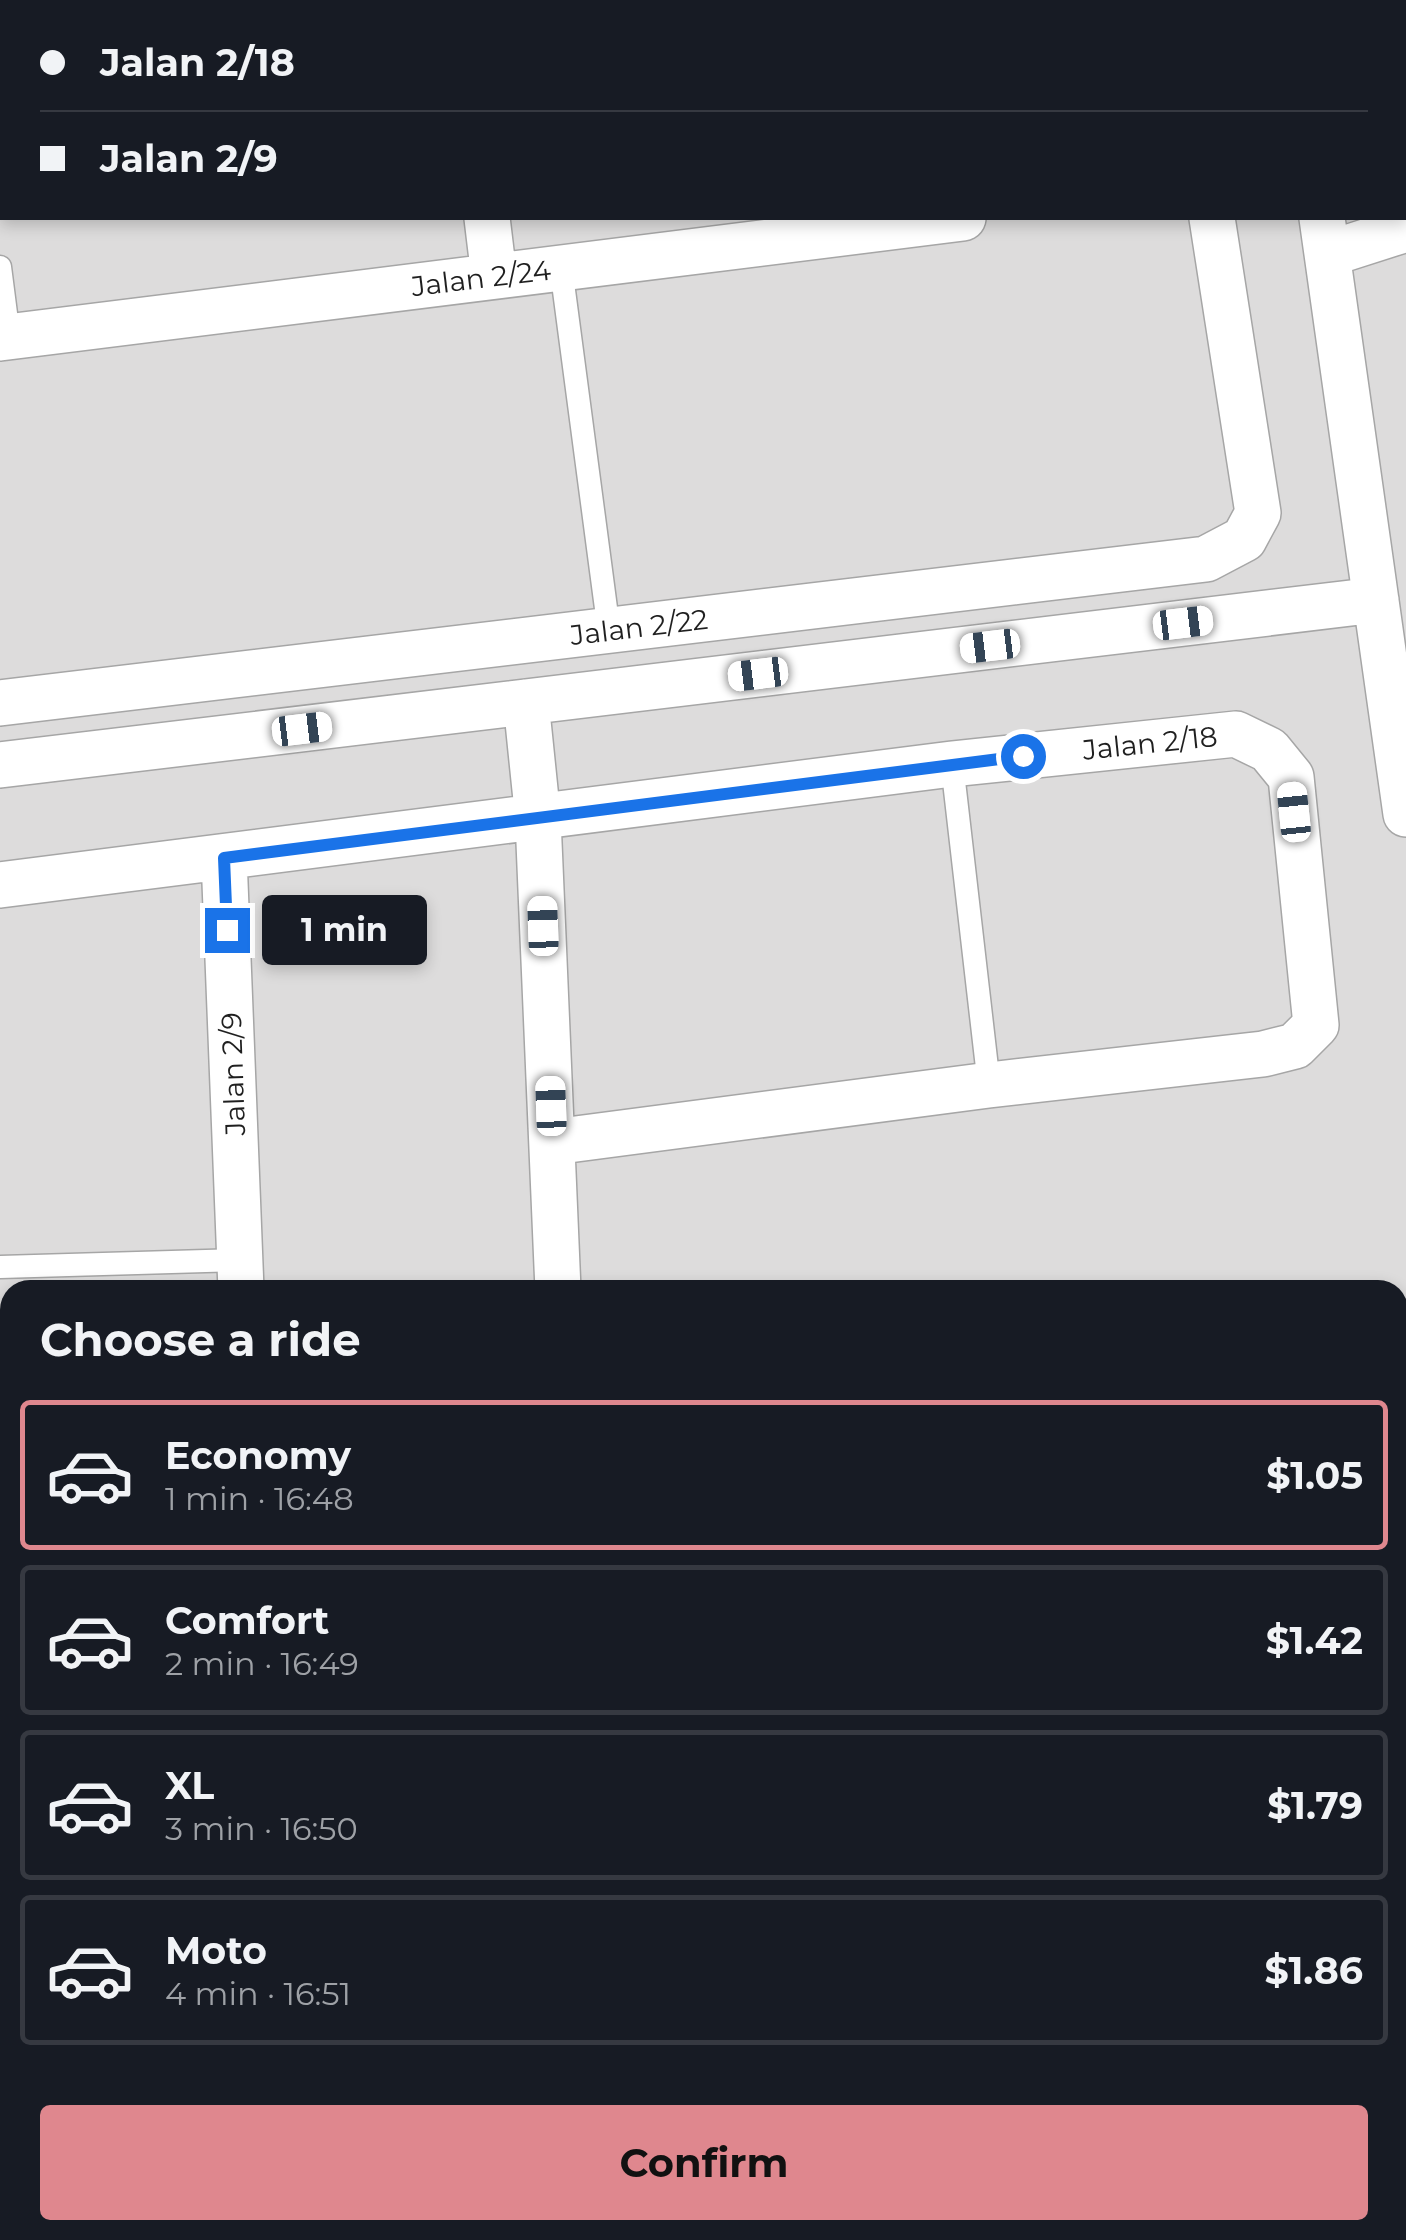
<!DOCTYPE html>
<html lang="en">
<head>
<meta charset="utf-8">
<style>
  body { margin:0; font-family:Montserrat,sans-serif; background:#20242c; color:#f1f3f6; height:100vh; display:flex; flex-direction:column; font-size:38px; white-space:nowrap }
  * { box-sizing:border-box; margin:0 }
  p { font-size:32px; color:#9ea1a6 }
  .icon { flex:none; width:55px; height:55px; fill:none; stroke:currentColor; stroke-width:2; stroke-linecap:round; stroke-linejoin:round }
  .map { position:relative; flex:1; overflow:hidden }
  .panel { position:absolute; left:0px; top:1280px; width:1408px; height:960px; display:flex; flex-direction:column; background:#171b24; border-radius:30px 30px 0 0; box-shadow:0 5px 15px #0003 }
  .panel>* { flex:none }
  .guide { position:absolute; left:0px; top:0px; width:1408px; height:220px; box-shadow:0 5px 15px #0003; display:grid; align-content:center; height:220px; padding:0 40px; background:#171b24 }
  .end { position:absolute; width:45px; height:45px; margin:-22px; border:12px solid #1a73e8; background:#fff; box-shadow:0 0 0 5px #fff }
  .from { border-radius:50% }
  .bubble { position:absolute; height:70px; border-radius:10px; background:#171b24; box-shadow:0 5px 15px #0003; font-size:32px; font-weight:700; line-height:70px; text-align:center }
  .car { position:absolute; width:30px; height:60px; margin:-30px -15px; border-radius:12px; box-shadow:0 0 8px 2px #0007; background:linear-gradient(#fff 24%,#345 0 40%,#fff 0 76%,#345 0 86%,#fff 0) }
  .guide b { display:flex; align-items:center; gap:35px; height:95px; font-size:38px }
  .guide b+b { border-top:2px solid #363941 }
  .guide i { width:25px; height:25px; background:#f1f3f6 }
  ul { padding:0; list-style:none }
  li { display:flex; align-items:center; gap:30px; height:150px; margin:0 20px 15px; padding:0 20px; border:5px solid #363941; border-radius:10px }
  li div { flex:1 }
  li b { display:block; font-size:38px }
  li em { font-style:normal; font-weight:700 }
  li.current { border-color:#df878e }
  li>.icon { width:90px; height:90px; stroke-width:1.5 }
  h2 { padding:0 40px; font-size:45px; line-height:120px }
  .button { display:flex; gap:20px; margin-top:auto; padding:20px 40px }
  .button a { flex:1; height:115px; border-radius:10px; background:#df878e; color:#111; font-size:40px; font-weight:700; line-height:115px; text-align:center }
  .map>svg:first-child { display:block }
  .residential { fill:#dddcdc; fill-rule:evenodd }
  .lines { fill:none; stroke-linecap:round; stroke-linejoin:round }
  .service-casing { stroke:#a6a6a6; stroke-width:25 }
  .minor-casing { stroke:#a6a6a6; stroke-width:48 }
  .tertiary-casing { stroke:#a6a6a6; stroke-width:58 }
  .service { stroke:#fff; stroke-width:22 }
  .minor { stroke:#fff; stroke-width:45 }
  .tertiary { stroke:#fff; stroke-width:55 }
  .route { stroke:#1a73e8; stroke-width:12 }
  .labels { text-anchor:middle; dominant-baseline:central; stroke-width:9; stroke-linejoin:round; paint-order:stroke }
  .street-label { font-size:28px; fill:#1f1f1f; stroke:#fff }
</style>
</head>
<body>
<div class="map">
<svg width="1406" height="2240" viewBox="0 0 1406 2240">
  <rect width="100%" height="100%" fill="#f0ece6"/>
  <!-- residential -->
  <path class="residential" d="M0,0H1406V2240H0ZM2,2H1405V218H2ZM10,1290H1398V2230H10Z"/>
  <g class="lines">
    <defs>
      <path id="service" d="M0,267L9,337
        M561,268L609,631
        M952,764L989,1085
        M0,1267L240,1260
        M1398,2016L1406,2015"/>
      <path id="minor" d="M459,0L460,2
        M1180,0V2
        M1292,0V2
        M1381,0V2
        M1405,179L1406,187
        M487,218L494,276
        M1322,218L1406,814
        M1328,254L1406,229
        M0,338L963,218
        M526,702L538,819L558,1290
        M0,703L1206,559L1244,539L1258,513L1212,218
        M0,765L1376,600
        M224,857L241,1290
        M0,885L952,764L1236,734L1269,750L1291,777L1316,1025L1295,1046L1263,1054L989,1085L553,1142
        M1398,1627L1406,1620
        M0,1639L10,1638
        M0,1989L10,1988
        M1398,2184H1406
        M277,2230V2240
        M785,2240L786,2230
        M1034,2240L1035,2230"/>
      <path id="tertiary" d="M1398,1390L1406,1382
        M1398,1482L1406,1475
        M878,2240L879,2230
        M946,2240L947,2230"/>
    </defs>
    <!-- service casing -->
    <use href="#service" class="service-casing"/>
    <!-- minor casing -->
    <use href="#minor" class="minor-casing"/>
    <!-- tertiary casing -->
    <use href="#tertiary" class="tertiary-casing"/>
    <!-- service -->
    <use href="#service" class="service"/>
    <!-- minor -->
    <use href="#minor" class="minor"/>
    <!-- tertiary -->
    <use href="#tertiary" class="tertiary"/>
  </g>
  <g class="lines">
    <!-- route -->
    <path class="route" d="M227,930L224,858L1023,756"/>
  </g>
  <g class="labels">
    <!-- street labels -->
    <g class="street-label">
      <text transform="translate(481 278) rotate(-7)">Jalan 2/24</text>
      <text transform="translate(639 627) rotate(-7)">Jalan 2/22</text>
      <text transform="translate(1150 743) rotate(-6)">Jalan 2/18</text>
      <text transform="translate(233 1074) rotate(-92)">Jalan 2/9</text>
    </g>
  </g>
</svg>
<i class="end from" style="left:1023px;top:756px"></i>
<i class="end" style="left:227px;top:930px"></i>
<div class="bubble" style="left:262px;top:895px;width:165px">1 min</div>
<i class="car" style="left:1183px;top:623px;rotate:83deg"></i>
<i class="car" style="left:990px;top:646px;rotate:263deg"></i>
<i class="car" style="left:758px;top:674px;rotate:263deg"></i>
<i class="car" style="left:302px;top:729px;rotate:83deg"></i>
<i class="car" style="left:1294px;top:812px;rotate:354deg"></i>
<i class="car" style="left:543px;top:926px;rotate:358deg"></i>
<i class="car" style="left:551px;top:1106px;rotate:358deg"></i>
<div class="guide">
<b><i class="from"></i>Jalan 2/18</b>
<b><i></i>Jalan 2/9</b>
</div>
<section class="panel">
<h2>Choose a ride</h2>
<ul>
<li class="current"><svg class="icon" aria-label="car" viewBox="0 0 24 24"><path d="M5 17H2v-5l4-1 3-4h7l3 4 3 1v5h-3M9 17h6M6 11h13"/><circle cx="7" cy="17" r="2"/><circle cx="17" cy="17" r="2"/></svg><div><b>Economy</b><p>1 min · 16:48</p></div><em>$1.05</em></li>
<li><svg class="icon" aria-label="car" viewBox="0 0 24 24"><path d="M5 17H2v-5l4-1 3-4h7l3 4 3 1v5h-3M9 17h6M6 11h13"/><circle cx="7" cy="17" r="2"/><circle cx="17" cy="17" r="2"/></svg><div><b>Comfort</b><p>2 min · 16:49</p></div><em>$1.42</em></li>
<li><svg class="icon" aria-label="car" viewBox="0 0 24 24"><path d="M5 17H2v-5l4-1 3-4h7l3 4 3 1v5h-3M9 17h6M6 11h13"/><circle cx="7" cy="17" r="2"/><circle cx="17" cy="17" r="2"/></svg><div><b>XL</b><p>3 min · 16:50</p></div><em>$1.79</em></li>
<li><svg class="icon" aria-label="car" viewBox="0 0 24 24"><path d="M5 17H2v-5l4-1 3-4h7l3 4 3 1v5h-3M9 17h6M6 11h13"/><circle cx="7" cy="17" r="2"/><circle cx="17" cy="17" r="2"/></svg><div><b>Moto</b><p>4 min · 16:51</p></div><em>$1.86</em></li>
</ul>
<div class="button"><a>Confirm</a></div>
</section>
</div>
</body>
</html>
